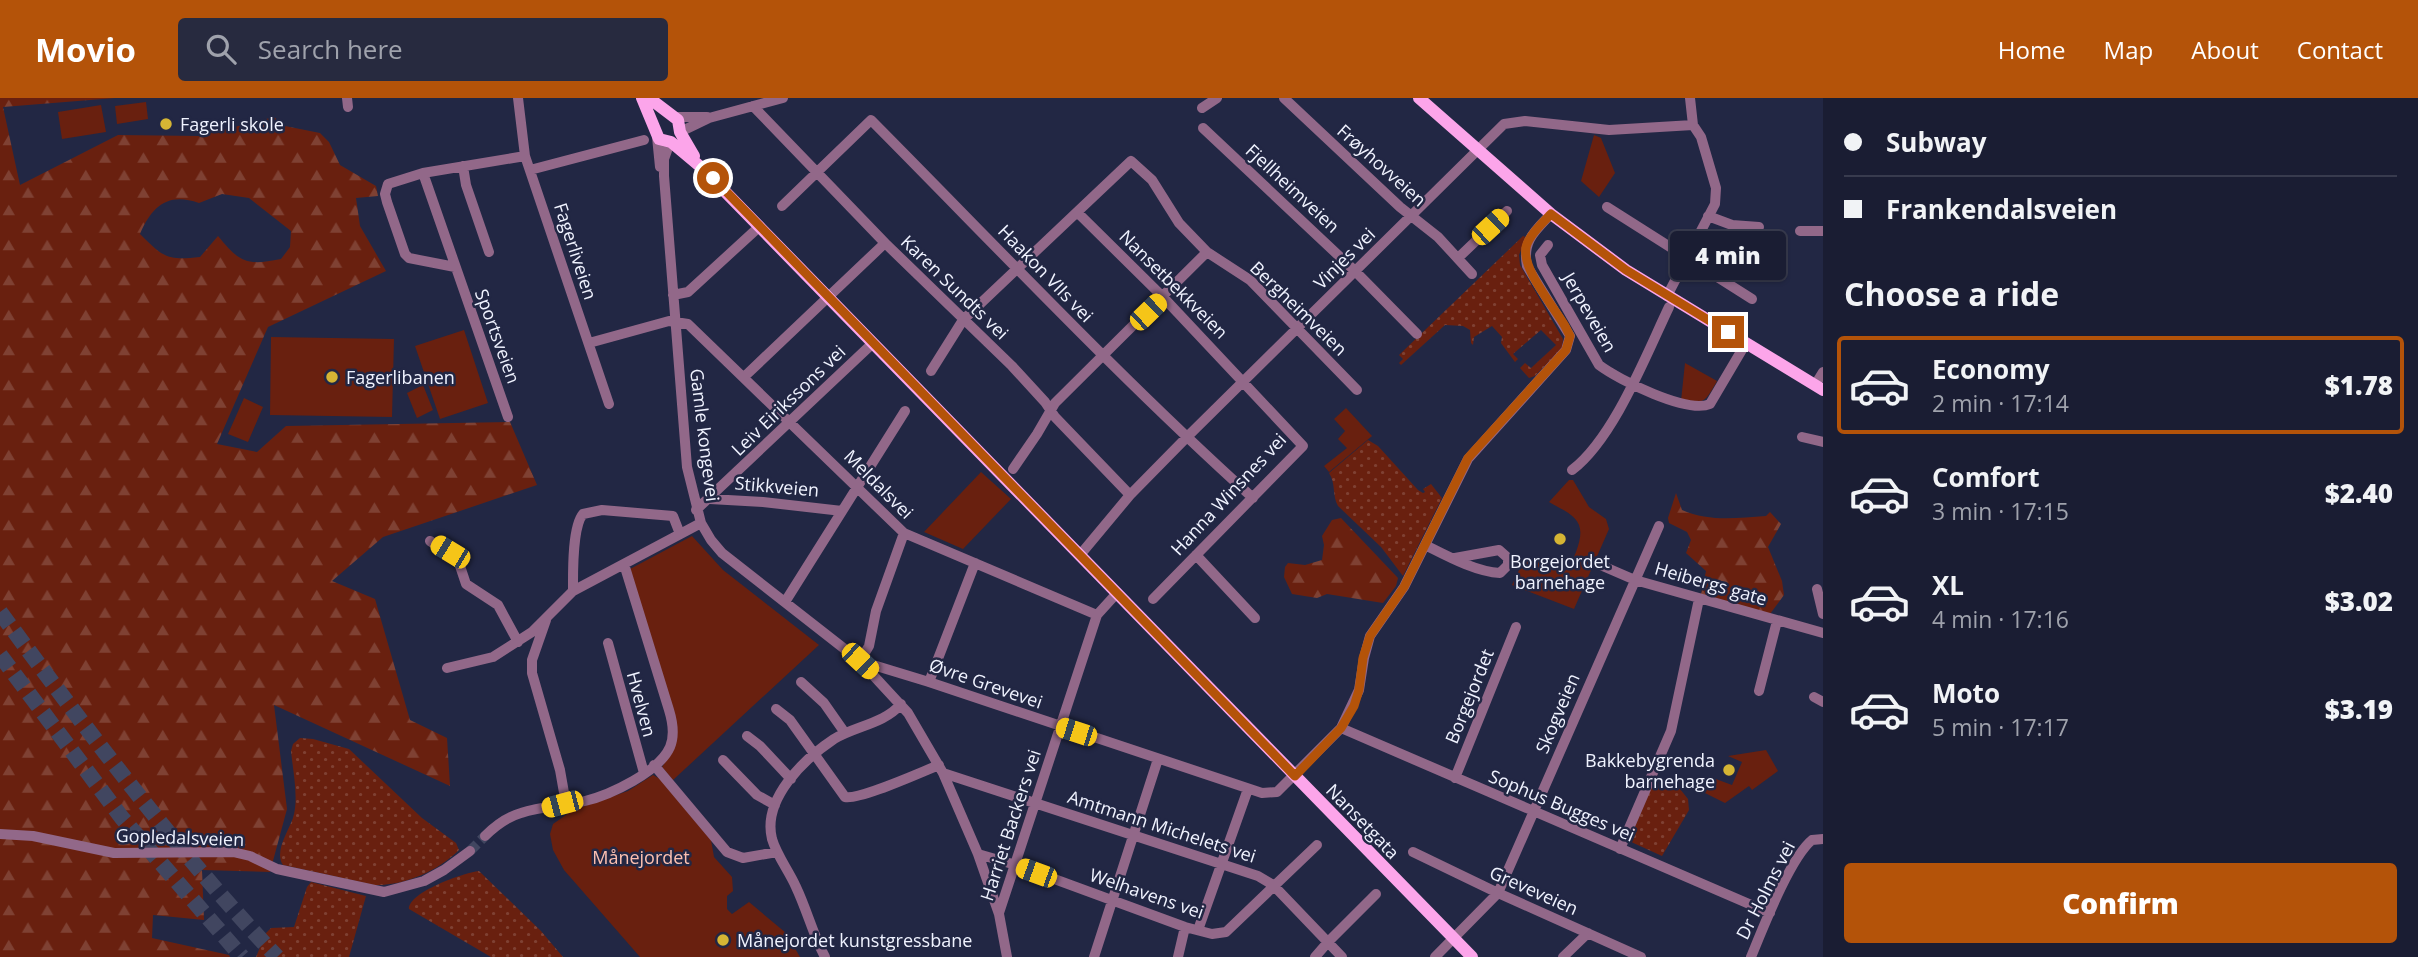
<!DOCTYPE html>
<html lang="en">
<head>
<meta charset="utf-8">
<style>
  body { margin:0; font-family:"Open Sans",sans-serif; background:#272a3f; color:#f1f3f6; height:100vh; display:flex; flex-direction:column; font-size:26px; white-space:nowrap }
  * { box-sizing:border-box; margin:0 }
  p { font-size:23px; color:#9fa2ac }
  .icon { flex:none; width:38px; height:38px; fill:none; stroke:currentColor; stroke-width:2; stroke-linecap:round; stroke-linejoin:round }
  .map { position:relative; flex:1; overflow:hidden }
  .sheet { display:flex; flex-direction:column; background:#1a1d33; width:595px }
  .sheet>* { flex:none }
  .guide { display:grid; align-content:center; height:154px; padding:0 21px; background:#1a1d33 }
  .end { position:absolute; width:32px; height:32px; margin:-16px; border:9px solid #b45309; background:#fff; box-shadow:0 0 0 4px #fff }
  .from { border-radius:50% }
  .bubble { position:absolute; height:49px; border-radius:7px; background:#1a1d33; box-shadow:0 2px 5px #0004,0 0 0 2px #383b4e; font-size:23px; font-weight:800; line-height:49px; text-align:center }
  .car { position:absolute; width:21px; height:42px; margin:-21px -10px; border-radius:9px; box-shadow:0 0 5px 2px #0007; background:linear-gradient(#f5c518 24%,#345 0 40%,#f5c518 0 76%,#345 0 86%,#f5c518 0) }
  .guide b { display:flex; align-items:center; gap:24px; height:66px; font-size:26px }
  .guide b+b { border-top:2px solid #383b4e }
  .guide i { width:18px; height:18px; background:#f1f3f6 }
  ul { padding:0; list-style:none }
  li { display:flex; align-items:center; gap:21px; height:98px; margin:0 14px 10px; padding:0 7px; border:4px solid transparent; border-radius:7px }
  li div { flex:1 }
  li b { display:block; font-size:26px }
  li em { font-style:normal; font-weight:800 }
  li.current { border-color:#b45309 }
  li>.icon { width:63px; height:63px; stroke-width:1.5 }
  h2 { padding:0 21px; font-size:32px; line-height:84px }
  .button { display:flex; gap:14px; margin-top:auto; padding:14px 21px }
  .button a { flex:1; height:80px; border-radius:7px; background:#b45309; color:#fff; font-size:28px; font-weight:800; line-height:80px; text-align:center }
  header { display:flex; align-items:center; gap:42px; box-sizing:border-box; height:98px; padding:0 35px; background:#b45309; color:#fff }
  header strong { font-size:33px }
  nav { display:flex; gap:38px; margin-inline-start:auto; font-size:24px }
  .search { width:490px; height:63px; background:#272a3f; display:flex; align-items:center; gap:18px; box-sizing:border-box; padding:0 24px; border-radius:7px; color:#9fa2ac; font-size:26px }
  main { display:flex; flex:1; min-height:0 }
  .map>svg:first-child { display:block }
  .grass { fill:url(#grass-dots) }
  .forest { fill:url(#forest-firs); fill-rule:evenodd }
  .park { fill:#69200f }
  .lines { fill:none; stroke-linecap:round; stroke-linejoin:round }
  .minor-tunnel { stroke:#414660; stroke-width:10; stroke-dasharray:10 5; stroke-linecap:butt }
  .highway-tunnel { stroke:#414660; stroke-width:16; stroke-dasharray:16 8; stroke-linecap:butt }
  .minor { stroke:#926889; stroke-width:10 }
  .major { stroke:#fca5ea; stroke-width:12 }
  .route { stroke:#b45309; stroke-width:9 }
  .poi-dot { fill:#d5b534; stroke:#222744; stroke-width:2.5 }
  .labels { text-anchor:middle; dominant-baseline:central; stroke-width:5; stroke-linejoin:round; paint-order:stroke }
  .poi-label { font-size:18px; fill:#f0f3ff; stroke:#222744; text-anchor:start }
  .street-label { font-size:18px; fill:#f0f3ff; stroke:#222744 }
  .park-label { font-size:18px; fill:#fdc0b0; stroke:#222744 }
</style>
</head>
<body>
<header>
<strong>Movio</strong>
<div class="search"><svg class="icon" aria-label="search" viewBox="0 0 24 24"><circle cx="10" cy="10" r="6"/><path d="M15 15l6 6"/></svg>Search here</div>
<nav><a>Home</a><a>Map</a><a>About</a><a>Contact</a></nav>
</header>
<main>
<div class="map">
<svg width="1823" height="859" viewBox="0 0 1823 859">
  <defs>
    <pattern id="grass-dots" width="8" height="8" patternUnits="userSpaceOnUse" patternTransform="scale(1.75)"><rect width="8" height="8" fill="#69200f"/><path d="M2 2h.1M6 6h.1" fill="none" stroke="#7f4133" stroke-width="1.8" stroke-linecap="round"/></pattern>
    <pattern id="forest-firs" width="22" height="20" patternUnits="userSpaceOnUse" patternTransform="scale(1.75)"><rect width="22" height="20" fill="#69200f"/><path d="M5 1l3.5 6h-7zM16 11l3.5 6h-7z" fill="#7f4133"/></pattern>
  </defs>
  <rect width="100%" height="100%" fill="#222744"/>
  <!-- grass -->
  <path class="grass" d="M1523,138L1526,139L1519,157L1520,167L1563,241L1562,250L1535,278L1529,280L1520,270L1525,265L1531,270L1556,247L1541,232L1513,256L1518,261L1515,264L1501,245L1502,239L1492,228L1474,239L1473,247L1471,245L1470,232L1463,228L1445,227L1401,267L1399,265L1403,261L1399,257Z
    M1368,342L1378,348L1418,392L1423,395L1425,394L1423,391L1431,386L1442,400L1403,478L1381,449L1338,408C1332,398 1336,385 1329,375Z
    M300,640L313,641L349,651L422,720L456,745L459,752C438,773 404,788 374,787L283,767C274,754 288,734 293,720C299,701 293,673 291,653L293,646Z
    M1656,677L1680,691L1688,701L1689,712L1662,758L1629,743Z
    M479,773L541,833L563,859H491L409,811C409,794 463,775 479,773Z
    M311,784L366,798L349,859H256L266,835L271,830L294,829L307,789Z"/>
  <!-- forest -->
  <path class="forest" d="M0,0H115L3,9L20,87L118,37L199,38L274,19L285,28L320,35L329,44L340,67L376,88L378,98L356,100L360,128L386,173L268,229L217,346L257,354L286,328L510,324L537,387L383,439L332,483L375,501L410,622L447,640L450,688L274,607L287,711L270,774L202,772L204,822L153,817L152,840L229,857L230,859H0ZM222,96L249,100L291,133L290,149L281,161C247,168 240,165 218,138L200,159C167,163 163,159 140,136C152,108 168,94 199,105Z
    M1676,395L1682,412C1709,424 1737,420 1766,418L1770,414L1781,426L1768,449L1782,483L1784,497L1770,516L1701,496L1706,473L1686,455L1691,442L1687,434L1669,425L1668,420Z
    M1341,420L1398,480L1396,488L1383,505L1327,496L1317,500L1292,496L1284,479L1285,469L1288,465L1305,467L1322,462L1324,447L1322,438L1332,422Z"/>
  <!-- park -->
  <path class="park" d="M146,4L148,21L117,26L115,8Z
    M101,7L106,34L62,41L58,14Z
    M1594,37L1601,40L1615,75L1599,99L1581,83Z
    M464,232L488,305L440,321L415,248Z
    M271,239L394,241L392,319L270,317Z
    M1685,265L1717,283C1705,304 1705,306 1681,303Z
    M423,287L433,312L417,320L407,295Z
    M244,300L263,309L248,344L228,336Z
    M1346,310L1372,338L1329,374L1324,368L1347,350L1338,341L1345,333L1334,321Z
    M981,374L1011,401L963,451L924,434Z
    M1569,382H1573L1589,409L1606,421L1609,431L1574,511L1512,487L1525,459L1560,472L1565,473C1571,468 1573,461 1576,454C1588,422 1574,418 1549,404Z
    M692,438L723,472L819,547L673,682L662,669C672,654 679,643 676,624L630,471Z
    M1766,652L1778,673L1752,692L1749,688L1725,705L1705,695L1713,680L1732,687L1742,664L1728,658Z
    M653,677L660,681L711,742L714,759L732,779L733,793L727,798V811L732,816L749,804L786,835L800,859H640L564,772L553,752L550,736L553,726L573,712L628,693Z"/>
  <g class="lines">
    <!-- minor-tunnel -->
    <path class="minor-tunnel" d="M470,753L485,738"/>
    <!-- highway-tunnel -->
    <path class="highway-tunnel" d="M0,514C88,633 175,751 277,859
      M0,557L122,720L242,859"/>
    <!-- minor -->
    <path class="minor" d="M347,0L348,9
      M518,0L525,58L609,306
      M1284,0L1400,109L1438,139L1472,176
      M753,8L885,145L1012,268L1045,304L1055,319L1130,397
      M1202,10L1217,0
      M674,19H707
      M1203,30L1355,173L1417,236
      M680,34L709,20L783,0
      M657,39L660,69
      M670,44L664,61V78L687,369L701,425L711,442L722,455L860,563L908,615L943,675L978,756L999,816L1007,859
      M463,68L466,87L489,154
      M530,72L644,42
      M423,75L508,319
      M782,108L871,22C997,149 1120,280 1253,400
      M1607,109L1752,201
      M1078,115L1163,199L1303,348L1153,501
      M1708,118L1732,127L1759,129
      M1800,133H1823
      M1548,147L1540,157L1542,167L1599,267C1619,282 1687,316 1710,306L1746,245
      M1458,160L1507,113
      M455,169L409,160L405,156L387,104L385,96L388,86L423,75L525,58
      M673,197L688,194L760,128
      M1667,198L1715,106L1716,90L1701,39L1693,27L1690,0
      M589,245L669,223L688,226L904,435L1097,517
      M931,273L963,222L1131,63L1152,82L1179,125L1207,154L1250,182L1357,292
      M744,279L885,145
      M1815,287L1823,274
      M1802,339L1823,344
      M1013,371L1037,336L1055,305L1207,154
      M1572,372C1614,340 1646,257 1669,209
      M710,401L763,404L842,413
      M696,412L873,245
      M430,443L458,462L466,486L498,507L518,544
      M1425,447C1447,458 1476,474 1500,475L1508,467V460L1499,452L1455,460
      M1080,457L1130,397L1186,340L1504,26L1525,23L1609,32L1693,27
      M1196,457L1255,520
      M1598,466L1635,482L1823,535
      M1817,491L1823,516
      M573,493C573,476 572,429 583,416L602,412L673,418L680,436
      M785,504L905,313
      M546,522L532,562V575L560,672L566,706
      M608,545L644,675
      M860,563L929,584L1262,695L1277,694L1341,630L1359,592L1364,560L1370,538L1404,489L1468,361L1566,252L1570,238L1527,168C1522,143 1535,133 1551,116
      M860,563L869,548L876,513L904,435
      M447,570L493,559L532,534L573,493L701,425
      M801,584L824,605L845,635
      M929,584L975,465
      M1759,593L1777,523
      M1814,599L1823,604
      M776,611L790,622L845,699C860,702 921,674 939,667
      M1341,630L1770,815
      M747,638L760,648L791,681
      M723,662L757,697L775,707
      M654,667L727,754L743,760L777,754
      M943,675L1258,778L1273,787L1342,859
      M1455,680L1516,529
      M0,736L33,738L114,755L233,754L250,758L277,771L384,794L424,783L444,772L470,753
      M485,738C495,728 507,719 521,715C541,708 564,708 585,703C610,697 659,674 670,649C675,637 673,625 669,612L624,466
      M1620,751L1671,633L1699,501
      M1413,754L1498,795L1641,859
      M978,756L1016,767L1185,829L1212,836L1226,834L1317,747
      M999,815L1097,517L1117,495
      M1198,832L1248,691
      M825,859C813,837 807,812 796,789C789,773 777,758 772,741C762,701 804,661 834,641C855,628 884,626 901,606
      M1094,859L1158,661
      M1178,859L1185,829
      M1315,859L1328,844L1376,796
      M1435,859L1498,795L1659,428
      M1563,859L1588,835
      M1751,859C1763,830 1790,760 1812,742L1823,741"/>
    <!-- major -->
    <path class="major" d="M642,0L659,41L671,44L702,70L1472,859
      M649,0L678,22L680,34L694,58
      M1419,0L1551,116L1626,172L1823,292"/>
  </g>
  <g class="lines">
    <!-- route -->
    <path class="route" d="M713,80L1295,678L1341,630L1354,608L1359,592L1363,560L1370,538L1404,489L1468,360L1566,252L1570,238L1565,228C1554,209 1518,167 1527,146C1531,135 1543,124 1551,116L1626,172L1728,234"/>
  </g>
  <!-- markers -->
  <g class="poi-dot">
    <circle cx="166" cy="26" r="7"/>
    <circle cx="332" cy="279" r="7"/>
    <circle cx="1560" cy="441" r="7"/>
    <circle cx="1729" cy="672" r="7"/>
    <circle cx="723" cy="842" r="7"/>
  </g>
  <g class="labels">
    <!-- poi labels -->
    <g class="poi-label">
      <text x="180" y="26">Fagerli skole</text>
      <text x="346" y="279">Fagerlibanen</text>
      <text x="1560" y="463" text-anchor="middle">Borgejordet<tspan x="1560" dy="21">barnehage</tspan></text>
      <text x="1715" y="662" text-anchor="end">Bakkebygrenda<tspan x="1715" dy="21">barnehage</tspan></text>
      <text x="737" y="842">Månejordet kunstgressbane</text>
    </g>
    <!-- street labels -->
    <g class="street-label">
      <text transform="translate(1382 67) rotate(42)">Frøyhovveien</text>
      <text transform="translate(1293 90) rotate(43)">Fjellheimveien</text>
      <text transform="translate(576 153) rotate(72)">Fagerliveien</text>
      <text transform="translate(1344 160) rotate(-45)">Vinjes vei</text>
      <text transform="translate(1046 175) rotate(46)">Haakon VIIs vei</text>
      <text transform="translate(1174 186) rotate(45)">Nansetbekkveien</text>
      <text transform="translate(955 189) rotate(44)">Karen Sundts vei</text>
      <text transform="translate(1299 210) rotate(44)">Bergheimveien</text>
      <text transform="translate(1590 214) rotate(60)">Jerpeveien</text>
      <text transform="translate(498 238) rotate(70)">Sportsveien</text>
      <text transform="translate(788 302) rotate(-44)">Leiv Eirikssons vei</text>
      <text transform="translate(705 337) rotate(83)">Gamle kongevei</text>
      <text transform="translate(879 386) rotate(45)">Meldalsvei</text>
      <text transform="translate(777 388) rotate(5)">Stikkveien</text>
      <text transform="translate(1228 396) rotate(-47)">Hanna Winsnes vei</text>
      <text transform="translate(1711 485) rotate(16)">Heibergs gate</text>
      <text transform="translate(986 585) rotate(19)">Øvre Grevevei</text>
      <text transform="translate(1469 598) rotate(-68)">Borgejordet</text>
      <text transform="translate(642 606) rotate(75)">Hvelven</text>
      <text transform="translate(1557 615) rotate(-67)">Skogveien</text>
      <text transform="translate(1562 707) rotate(23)">Sophus Bugges vei</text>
      <text transform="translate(1363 723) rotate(46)">Nansetgata</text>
      <text transform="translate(1010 727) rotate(-72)">Harriet Backers vei</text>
      <text transform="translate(1162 728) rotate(18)">Amtmann Michelets vei</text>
      <text transform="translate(180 739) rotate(2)">Gopledalsveien</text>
      <text transform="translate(1534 792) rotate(24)">Greveveien</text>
      <text transform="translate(1765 792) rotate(-63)">Dr Holms vei</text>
      <text transform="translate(1147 795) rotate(19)">Welhavens vei</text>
    </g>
    <!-- park labels -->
    <g class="park-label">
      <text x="641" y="759">Månejordet</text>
    </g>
  </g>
</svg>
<i class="end from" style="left:713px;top:80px"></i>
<i class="end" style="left:1728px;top:234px"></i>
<div class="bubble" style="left:1670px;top:133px;width:116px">4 min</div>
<i class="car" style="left:1490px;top:129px;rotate:47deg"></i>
<i class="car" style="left:1148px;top:214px;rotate:46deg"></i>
<i class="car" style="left:450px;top:454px;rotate:301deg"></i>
<i class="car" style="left:860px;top:563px;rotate:133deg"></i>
<i class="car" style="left:1076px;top:634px;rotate:288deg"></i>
<i class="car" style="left:562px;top:706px;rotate:255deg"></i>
<i class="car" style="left:1036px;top:775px;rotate:290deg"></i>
</div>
<section class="sheet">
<div class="guide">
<b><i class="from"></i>Subway</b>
<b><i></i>Frankendalsveien</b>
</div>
<h2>Choose a ride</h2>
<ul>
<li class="current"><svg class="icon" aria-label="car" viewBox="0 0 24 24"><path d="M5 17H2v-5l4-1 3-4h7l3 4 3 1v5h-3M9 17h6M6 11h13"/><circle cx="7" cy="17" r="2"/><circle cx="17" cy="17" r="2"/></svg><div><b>Economy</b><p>2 min · 17:14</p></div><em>$1.78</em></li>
<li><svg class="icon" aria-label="car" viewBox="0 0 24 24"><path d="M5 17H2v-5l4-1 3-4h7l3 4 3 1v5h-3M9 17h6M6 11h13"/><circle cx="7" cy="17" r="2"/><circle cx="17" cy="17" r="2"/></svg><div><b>Comfort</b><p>3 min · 17:15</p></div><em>$2.40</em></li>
<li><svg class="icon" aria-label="car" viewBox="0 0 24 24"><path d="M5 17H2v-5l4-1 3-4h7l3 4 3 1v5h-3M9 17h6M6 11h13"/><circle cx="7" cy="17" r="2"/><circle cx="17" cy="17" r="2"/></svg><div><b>XL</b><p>4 min · 17:16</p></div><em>$3.02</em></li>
<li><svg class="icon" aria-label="car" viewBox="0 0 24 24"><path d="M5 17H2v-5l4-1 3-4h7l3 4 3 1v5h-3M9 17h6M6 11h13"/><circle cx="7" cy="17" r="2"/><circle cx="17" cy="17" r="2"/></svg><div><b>Moto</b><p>5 min · 17:17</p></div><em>$3.19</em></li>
</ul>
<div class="button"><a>Confirm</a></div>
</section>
</main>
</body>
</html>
